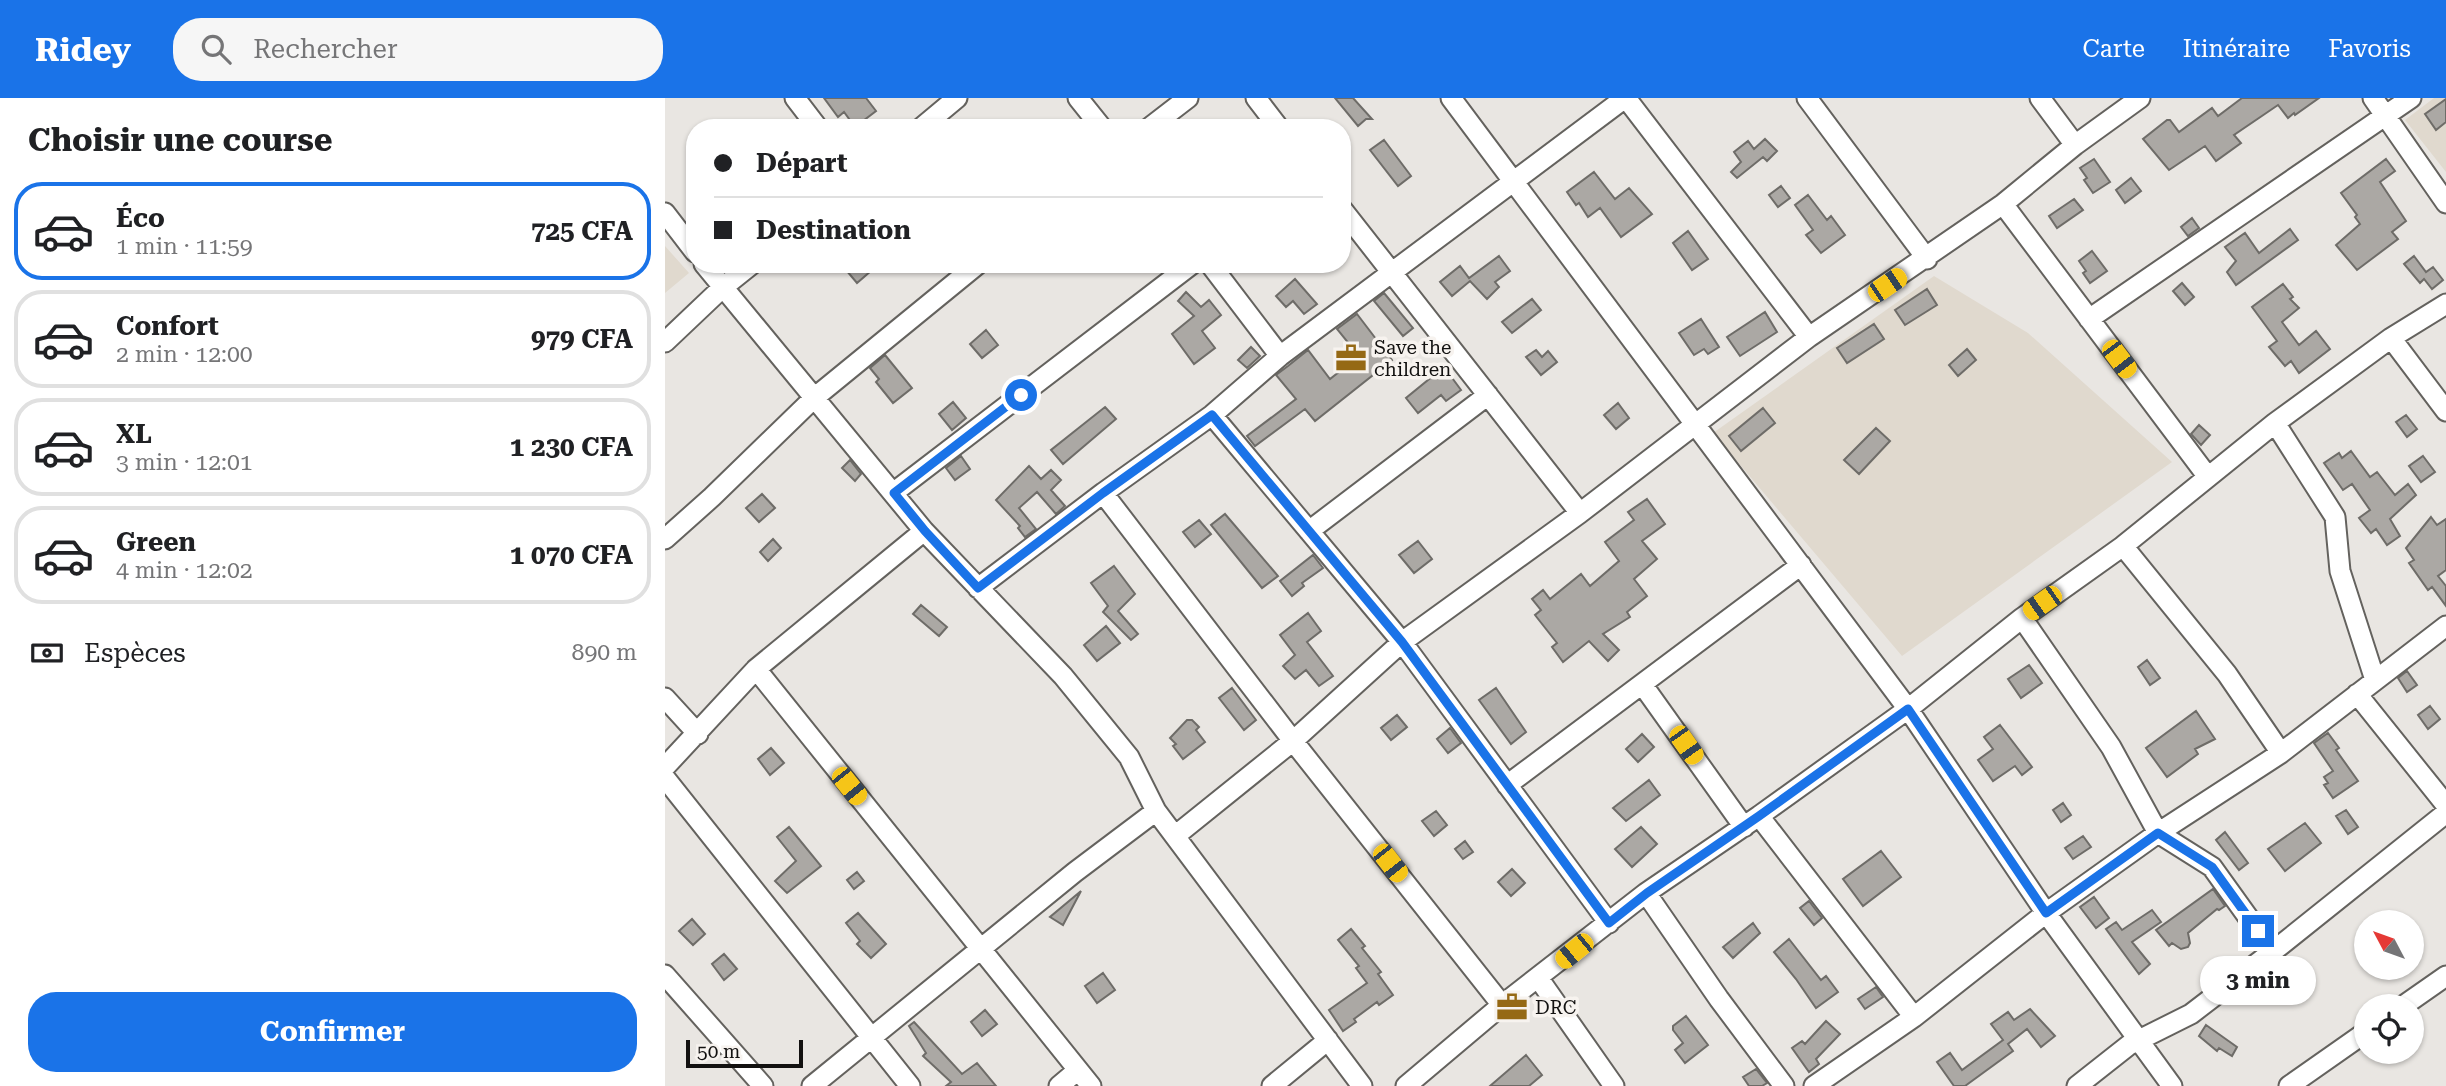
<!DOCTYPE html>
<html lang="fr">
<head>
<meta charset="utf-8">
<style>
  body { margin:0; font-family:"Roboto Serif",serif; background:#f6f6f6; color:#202124; height:100vh; display:flex; flex-direction:column; font-size:26px; white-space:nowrap }
  * { box-sizing:border-box; margin:0 }
  p { font-size:23px; color:#757577 }
  .icon { flex:none; width:38px; height:38px; fill:none; stroke:currentColor; stroke-width:2; stroke-linecap:round; stroke-linejoin:round }
  .map { position:relative; flex:1; overflow:hidden }
  .panel { display:flex; flex-direction:column; background:#fff; width:665px }
  .panel>* { flex:none }
  .banner { position:absolute; left:21px; top:21px; width:665px; height:154px; border-radius:28px; box-shadow:0 2px 5px #0004; display:grid; align-content:center; height:154px; padding:0 28px; background:#fff }
  .needle { width:46px; rotate:311deg }
  .fabs { position:absolute; left:1689px; top:812px; display:grid; gap:14px }
  .fabs a { display:grid; place-items:center; width:70px; height:70px; border-radius:50%; background:#fff; box-shadow:0 2px 5px #0004; font-size:35px }
  .scale { position:absolute; left:21px; bottom:18px; width:117px; box-sizing:border-box; padding-left:7px; border:4px solid #121110; border-top:0; font-size:19px; line-height:24px; white-space:nowrap; color:#121110; -webkit-text-stroke:5px #f7f3ef; paint-order:stroke }
  .end { position:absolute; width:32px; height:32px; margin:-16px; border:9px solid #1a73e8; background:#fff; box-shadow:0 0 0 4px #fff }
  .from { border-radius:50% }
  .bubble { position:absolute; height:49px; border-radius:24px; background:#fff; box-shadow:0 2px 5px #0004; font-size:23px; font-weight:700; line-height:49px; text-align:center }
  .car { position:absolute; width:21px; height:42px; margin:-21px -10px; border-radius:9px; box-shadow:0 0 5px 2px #0007; background:linear-gradient(#f5c518 24%,#345 0 40%,#f5c518 0 76%,#345 0 86%,#f5c518 0) }
  .banner b { display:flex; align-items:center; gap:24px; height:66px; font-size:26px }
  .banner b+b { border-top:2px solid #e0e0e0 }
  .banner i { width:18px; height:18px; background:#202124 }
  ul { padding:0; list-style:none }
  li { display:flex; align-items:center; gap:21px; height:98px; margin:0 14px 10px; padding:0 14px; border:4px solid #e0e0e0; border-radius:28px }
  li div { flex:1 }
  li b { display:block; font-size:26px }
  li em { font-style:normal; font-weight:700 }
  li.on { border-color:#1a73e8 }
  li>.icon { width:63px; height:63px; stroke-width:1.5 }
  h2 { padding:0 28px; font-size:32px; line-height:84px }
  .pay { display:flex; align-items:center; gap:18px; height:77px; padding:0 28px; font-size:26px }
  .pay p { margin-inline-start:auto }
  .cta { display:flex; gap:14px; margin-top:auto; padding:14px 28px }
  .cta a { flex:1; height:80px; border-radius:28px; background:#1a73e8; color:#fff; font-size:28px; font-weight:700; line-height:80px; text-align:center }
  header { display:flex; align-items:center; gap:42px; box-sizing:border-box; height:98px; padding:0 35px; background:#1a73e8; color:#fff }
  header strong { font-size:33px }
  nav { display:flex; gap:38px; margin-inline-start:auto; font-size:24px }
  .search { width:490px; height:63px; background:#f6f6f6; display:flex; align-items:center; gap:18px; box-sizing:border-box; padding:0 24px; border-radius:28px; color:#757577; font-size:26px }
  main { display:flex; flex:1; min-height:0 }
  .map>svg:first-child { display:block }
  .built { fill:#e0d9ce }
  .building { fill:#aba8a4; stroke:#6e6c68; stroke-width:2 }
  .lines { fill:none; stroke-linecap:round; stroke-linejoin:round }
  .minor-casing { stroke:#64625e; stroke-width:23 }
  .minor { stroke:#fff; stroke-width:19 }
  .route { stroke:#1a73e8; stroke-width:9 }
  .labels { text-anchor:middle; dominant-baseline:central; stroke-width:7; stroke-linejoin:round; paint-order:stroke }
  .poi-label { font-size:19px; fill:#121110; stroke:#f7f3ef; text-anchor:start }
</style>
</head>
<body>
<header>
<strong>Ridey</strong>
<div class="search"><svg class="icon" aria-label="search" viewBox="0 0 24 24"><circle cx="10" cy="10" r="6"/><path d="M15 15l6 6"/></svg>Rechercher</div>
<nav><a>Carte</a><a>Itinéraire</a><a>Favoris</a></nav>
</header>
<main>
<section class="panel">
<h2>Choisir une course</h2>
<ul>
<li class="on"><svg class="icon" aria-label="car" viewBox="0 0 24 24"><path d="M5 17H2v-5l4-1 3-4h7l3 4 3 1v5h-3M9 17h6M6 11h13"/><circle cx="7" cy="17" r="2"/><circle cx="17" cy="17" r="2"/></svg><div><b>Éco</b><p>1 min · 11:59</p></div><em>725 CFA</em></li>
<li><svg class="icon" aria-label="car" viewBox="0 0 24 24"><path d="M5 17H2v-5l4-1 3-4h7l3 4 3 1v5h-3M9 17h6M6 11h13"/><circle cx="7" cy="17" r="2"/><circle cx="17" cy="17" r="2"/></svg><div><b>Confort</b><p>2 min · 12:00</p></div><em>979 CFA</em></li>
<li><svg class="icon" aria-label="car" viewBox="0 0 24 24"><path d="M5 17H2v-5l4-1 3-4h7l3 4 3 1v5h-3M9 17h6M6 11h13"/><circle cx="7" cy="17" r="2"/><circle cx="17" cy="17" r="2"/></svg><div><b>XL</b><p>3 min · 12:01</p></div><em>1 230 CFA</em></li>
<li><svg class="icon" aria-label="car" viewBox="0 0 24 24"><path d="M5 17H2v-5l4-1 3-4h7l3 4 3 1v5h-3M9 17h6M6 11h13"/><circle cx="7" cy="17" r="2"/><circle cx="17" cy="17" r="2"/></svg><div><b>Green</b><p>4 min · 12:02</p></div><em>1 070 CFA</em></li>
</ul>
<div class="pay"><svg class="icon" aria-label="cash" viewBox="0 0 24 24"><path d="M3 7h18v10H3z"/><circle cx="12" cy="12" r="2"/></svg>Espèces<p>890 m</p></div>
<div class="cta"><a>Confirmer</a></div>
</section>
<div class="map">
<svg width="1781" height="988" viewBox="0 0 1781 988">
  <rect width="100%" height="100%" fill="#e9e6e2"/>
  <!-- built -->
  <path class="built" d="M1769,0H1781V74L1740,22Z
    M0,148L24,175L0,195Z
    M1269,178L1363,235L1507,364L1237,558L1048,335Z"/>
  <!-- building -->
  <path class="building" d="M159,0H201L211,13L190,29L179,14L173,19Z
    M670,0H688L707,21H701L693,28Z
    M1577,0H1654L1630,17L1629,15L1623,20L1613,7L1569,37L1576,45L1551,63L1540,48L1504,72L1478,41L1502,22H1505L1514,34L1547,10L1553,18Z
    M1781,1V24L1771,32L1760,16Z
    M1100,41L1112,53L1102,63L1098,59L1072,80L1066,74L1076,64L1069,54L1083,43L1089,51Z
    M719,42L746,78L733,88L705,52Z
    M1429,61L1445,84L1428,95L1419,82L1422,80L1415,70Z
    M1721,61L1730,73L1715,84L1741,123L1727,134L1733,141L1692,172L1671,147L1695,126L1690,119L1692,117L1676,95Z
    M929,74L950,101L964,90L987,116L956,139L935,110L923,119L914,105L911,107L902,94Z
    M1466,80L1476,93L1460,105L1451,92Z
    M1116,88L1125,100L1113,109L1104,97Z
    M1143,97L1162,122L1166,118L1180,137L1156,155L1141,137L1148,132L1130,107Z
    M1409,101L1418,112L1392,130L1384,118Z
    M1527,120L1534,130L1523,138L1516,129Z
    M1625,131L1633,142L1571,187L1562,174L1571,163L1560,149L1580,135L1594,155Z
    M1023,133L1043,161L1027,172L1008,145Z
    M1427,153L1442,173L1425,185L1418,175L1421,173L1414,163Z
    M834,158L845,173L830,184L834,189L822,201L805,183L787,198L775,184L795,168L804,180Z
    M1749,158L1761,174L1768,169L1778,182L1767,191L1759,181L1755,185L1739,166Z
    M176,166H214L192,185Z
    M630,181L652,206L639,216L628,203L621,209L611,198Z
    M1517,185L1529,199L1520,207L1508,193Z
    M1618,186L1628,199L1625,201L1634,210L1617,224L1634,247L1651,233L1665,251L1634,275L1626,263L1620,268L1604,249L1612,243L1587,209Z
    M1262,191L1272,207L1240,227L1230,212Z
    M521,194L536,209L544,202L556,217L537,233L550,250L529,266L507,236L529,218L513,203Z
    M719,195L748,230L738,238L709,203Z
    M867,201L876,212L847,235L837,224Z
    M1100,214L1112,234L1075,258L1062,239Z
    M692,216L727,262L650,323L640,311L590,348L582,338L631,301L611,277L623,268L643,252L665,281L694,258L672,231Z
    M1036,221L1054,249L1043,256L1039,251L1029,257L1014,235Z
    M1209,226L1219,241L1182,265L1172,250Z
    M321,232L333,247L317,260L305,246Z
    M586,249L595,258L582,270L573,262Z
    M1302,251L1311,262L1293,278L1284,267Z
    M871,252L877,259L883,253L892,264L876,277L861,259Z
    M220,257L247,290L228,305L211,284L214,281L205,270Z
    M779,269L796,292L781,303L776,297L753,315L741,300Z
    M288,304L301,320L287,332L274,316Z
    M953,305L964,320L951,331L939,317Z
    M440,309L451,321L398,366L386,352Z
    M1098,310L1110,325L1076,353L1064,338Z
    M1741,317L1752,331L1742,339L1731,324Z
    M1534,327L1545,337L1536,347L1526,336Z
    M1211,330L1225,343L1194,376L1179,362Z
    M1686,353L1705,379L1712,374L1730,397L1743,386L1751,397L1725,421L1735,438L1722,447L1711,431L1706,435L1694,420L1705,412L1687,386L1678,392L1659,365L1674,355L1677,360Z
    M296,358L305,371L290,382L281,370Z
    M1758,358L1770,374L1756,384L1744,368Z
    M185,362L196,376L190,383L177,370Z
    M364,368L376,381L386,372L396,382L386,392L400,408L391,416L372,394L354,410L371,431L360,439L353,430L355,428L331,402Z
    M97,396L110,410L94,424L81,410Z
    M982,401L1000,426L977,443L992,461L969,481L982,498L962,514L965,519L938,536L954,552L943,563L924,543L898,564L887,549L892,545L870,517L876,512L867,501L878,492L885,501L916,476L925,488L954,463L940,444L969,422L963,414Z
    M560,416L613,478L597,490L546,427Z
    M1766,419L1772,427L1781,421V472L1773,478L1781,488V508L1767,489L1763,492L1744,465L1749,462L1741,450Z
    M534,422L546,436L530,449L518,434Z
    M108,441L116,450L103,463L95,454Z
    M753,443L767,461L749,475L734,457Z
    M648,457L658,470L637,485L639,488L627,498L615,483Z
    M449,468L470,496L453,513L473,536L466,542L438,514L443,508L426,485Z
    M256,507L282,529L274,538L248,516Z
    M643,515L656,533L642,544L668,578L654,588L641,572L630,581L618,568L630,557L615,537Z
    M441,528L455,545L432,563L419,547Z
    M1482,562L1495,580L1485,587L1473,569Z
    M1364,567L1377,585L1356,600L1343,581Z
    M1742,573L1752,587L1742,594L1733,580Z
    M567,590L591,622L579,632L554,600Z
    M831,590L861,634L846,646L814,602Z
    M1765,608L1775,621L1763,631L1753,617Z
    M1531,613L1550,641L1530,651L1533,656L1502,679L1481,650Z
    M732,617L742,629L726,642L716,630Z
    M522,622H527L534,629L531,632L540,644L518,661L508,648L511,646L505,640Z
    M1335,627L1367,669L1357,677L1350,668L1328,683L1313,662L1328,651L1319,639Z
    M785,630L796,645L783,655L772,641Z
    M1663,635L1674,650L1671,652L1693,683L1668,700L1659,687L1663,685L1659,679L1668,673L1649,645Z
    M977,636L989,649L973,664L961,651Z
    M106,650L119,665L105,677L93,661Z
    M984,682L995,697L961,723L948,710Z
    M1398,705L1406,717L1396,724L1388,712Z
    M1681,712L1693,729L1683,736L1671,718Z
    M771,713L782,727L769,738L757,723Z
    M1640,725L1656,745L1620,773L1603,751Z
    M124,729L156,768L122,795L110,783L131,763L112,739Z
    M976,729L992,746L967,769L950,751Z
    M1560,734L1583,765L1574,772L1551,742Z
    M1418,738L1426,749L1408,761L1400,750Z
    M800,743L808,754L798,761L790,751Z
    M1216,753L1236,779L1198,808L1178,781Z
    M847,771L860,785L846,798L833,784Z
    M192,774L199,783L189,791L182,782Z
    M1548,791L1560,808L1554,812L1552,811L1523,835L1525,845L1523,849L1516,851L1507,845L1504,848L1491,832Z
    M416,793L398,827L385,819Z
    M1429,799L1444,820L1431,830L1415,809Z
    M1144,803L1157,820L1149,827L1135,810Z
    M1487,812L1496,824L1467,844L1485,866L1474,876L1441,831L1451,824L1457,832Z
    M193,815L221,846L206,860L192,846L195,843L181,825Z
    M27,821L40,836L28,847L14,833Z
    M1088,825L1095,835L1068,860L1058,849Z
    M686,831L700,848L697,850L716,874L713,876L728,897L714,907L712,904L689,921L691,924L678,933L664,912L702,885L691,870L694,868L673,842Z
    M1124,841L1156,882L1161,878L1173,894L1151,910L1131,881L1109,854Z
    M59,856L72,871L59,882L47,866Z
    M438,875L450,892L432,905L420,888Z
    M1211,889L1218,899L1200,911L1193,901Z
    M1365,911L1390,938L1376,949L1362,931L1343,946L1348,953L1300,988H1289L1272,964L1285,955L1297,972L1338,942L1326,926L1343,914L1349,922Z
    M320,912L332,926L317,938L306,924Z
    M1021,918L1043,947L1020,965L1010,952L1018,945L1008,932V928Z
    M1161,923L1175,936L1151,961L1154,966L1144,974L1127,950L1137,943L1140,946Z
    M249,924L297,976L312,965L331,988H281L286,984L258,958L261,955L244,928Z
    M1541,927L1572,949L1567,958L1554,950L1552,953L1534,938Z
    M861,957L877,977L864,988H825Z
    M1091,971L1102,985L1097,988H1084L1078,979Z"/>
  <g class="lines">
    <defs>
      <path id="minor" d="M130,0L153,30
        M413,0L437,30
        M591,0L614,30
        M786,0L1243,611L1381,815L1507,988
        M961,0L1144,239
        M1142,0L1262,161
        M1375,0L1410,47
        M1708,0L1781,105
        M256,30L292,0
        M484,30L523,0
        M1338,106L1543,379
        M677,111L915,415
        M0,115L30,154
        M39,166L259,433L398,578L464,659L491,713L697,988
        M545,166L615,258
        M1424,221L1746,0
        M1726,240L1781,313
        M0,244L57,190L87,166
        M547,317L737,544L944,825
        M1610,325L1670,419L1675,473L1710,582
        M228,395L527,166
        M438,395L628,643L837,907
        M644,433L823,297
        M0,441L47,399L149,300L313,166
        M1458,448L1562,576L1616,655
        M313,490L438,395L547,317L615,258L960,0
        M1357,520L1446,649L1493,735L1547,769L1608,854
        M91,571L426,988
        M977,586L1079,729
        M1692,596L1781,707
        M0,600L33,636
        M0,669L91,571L259,433
        M0,680L245,988
        M842,687L1136,467
        M1094,718L1249,919
        M510,738L628,643L737,544L915,415L1144,239L1338,106L1410,47L1475,0
        M981,795L1054,901L1119,988
        M0,877L98,988
        M874,881L949,988
        M1738,908L1781,878
        M147,988L410,774L491,713
        M394,988L413,972
        M607,988L663,942
        M741,988L837,907L981,795L1094,718L1243,611L1357,520L1458,448L1610,325L1726,240L1781,206
        M1149,988L1249,919L1381,815L1493,735L1616,655L1781,528
        M1412,988L1464,947L1526,916L1616,847L1781,715
        M1624,988L1701,934"/>
    </defs>
    <!-- minor casing -->
    <use href="#minor" class="minor-casing"/>
    <!-- minor -->
    <use href="#minor" class="minor"/>
  </g>
  <g class="lines">
    <!-- route -->
    <path class="route" d="M356,297L229,395L260,433L313,490L438,395L547,317L737,544L944,825L982,795L1094,718L1243,611L1381,815L1493,735L1547,769L1593,833"/>
  </g>
  <!-- icons -->
  <defs>
    <symbol id="office-bare" viewBox="-9 -9 18 18"><path d="M-6-3h4V-5.5h4V-3h4V5H-6ZM-1-4.5V-3h2v-1.5ZM-6 0V1H6V0Z" fill="#956915" stroke="#f7f3ef" stroke-width="2.5" paint-order="stroke"/></symbol>
  </defs>
  <g fill-rule="evenodd">
    <use href="#office-bare" x="664" y="238" width="44" height="44"/>
    <use href="#office-bare" x="825" y="887" width="44" height="44"/>
  </g>
  <g class="labels">
    <!-- poi labels -->
    <g class="poi-label">
      <text x="709" y="249">Save the<tspan x="709" dy="22">children</tspan></text>
      <text x="870" y="909">DRC</text>
    </g>
  </g>
</svg>
<div class="fabs">
<a><svg class="needle" viewBox="-14 -14 28 28"><path d="M0-13l5 13h-10z" fill="#e53935"/><path d="M0 13l5-13h-10z" fill="#757577"/></svg></a>
<a><svg class="icon" aria-label="locate" viewBox="0 0 24 24"><circle cx="12" cy="12" r="6"/><path d="M12 2v4M12 18v4M2 12h4M18 12h4"/></svg></a>
</div>
<div class="scale">50 m</div>
<i class="end from" style="left:356px;top:297px"></i>
<i class="end" style="left:1593px;top:833px"></i>
<div class="bubble" style="left:1535px;top:858px;width:116px">3 min</div>
<i class="car" style="left:1222px;top:187px;rotate:56deg"></i>
<i class="car" style="left:1454px;top:261px;rotate:143deg"></i>
<i class="car" style="left:1377px;top:505px;rotate:235deg"></i>
<i class="car" style="left:1021px;top:647px;rotate:145deg"></i>
<i class="car" style="left:184px;top:688px;rotate:141deg"></i>
<i class="car" style="left:725px;top:765px;rotate:142deg"></i>
<i class="car" style="left:909px;top:853px;rotate:231deg"></i>
<div class="banner">
<b><i class="from"></i>Départ</b>
<b><i></i>Destination</b>
</div>
</div>
</main>
</body>
</html>
